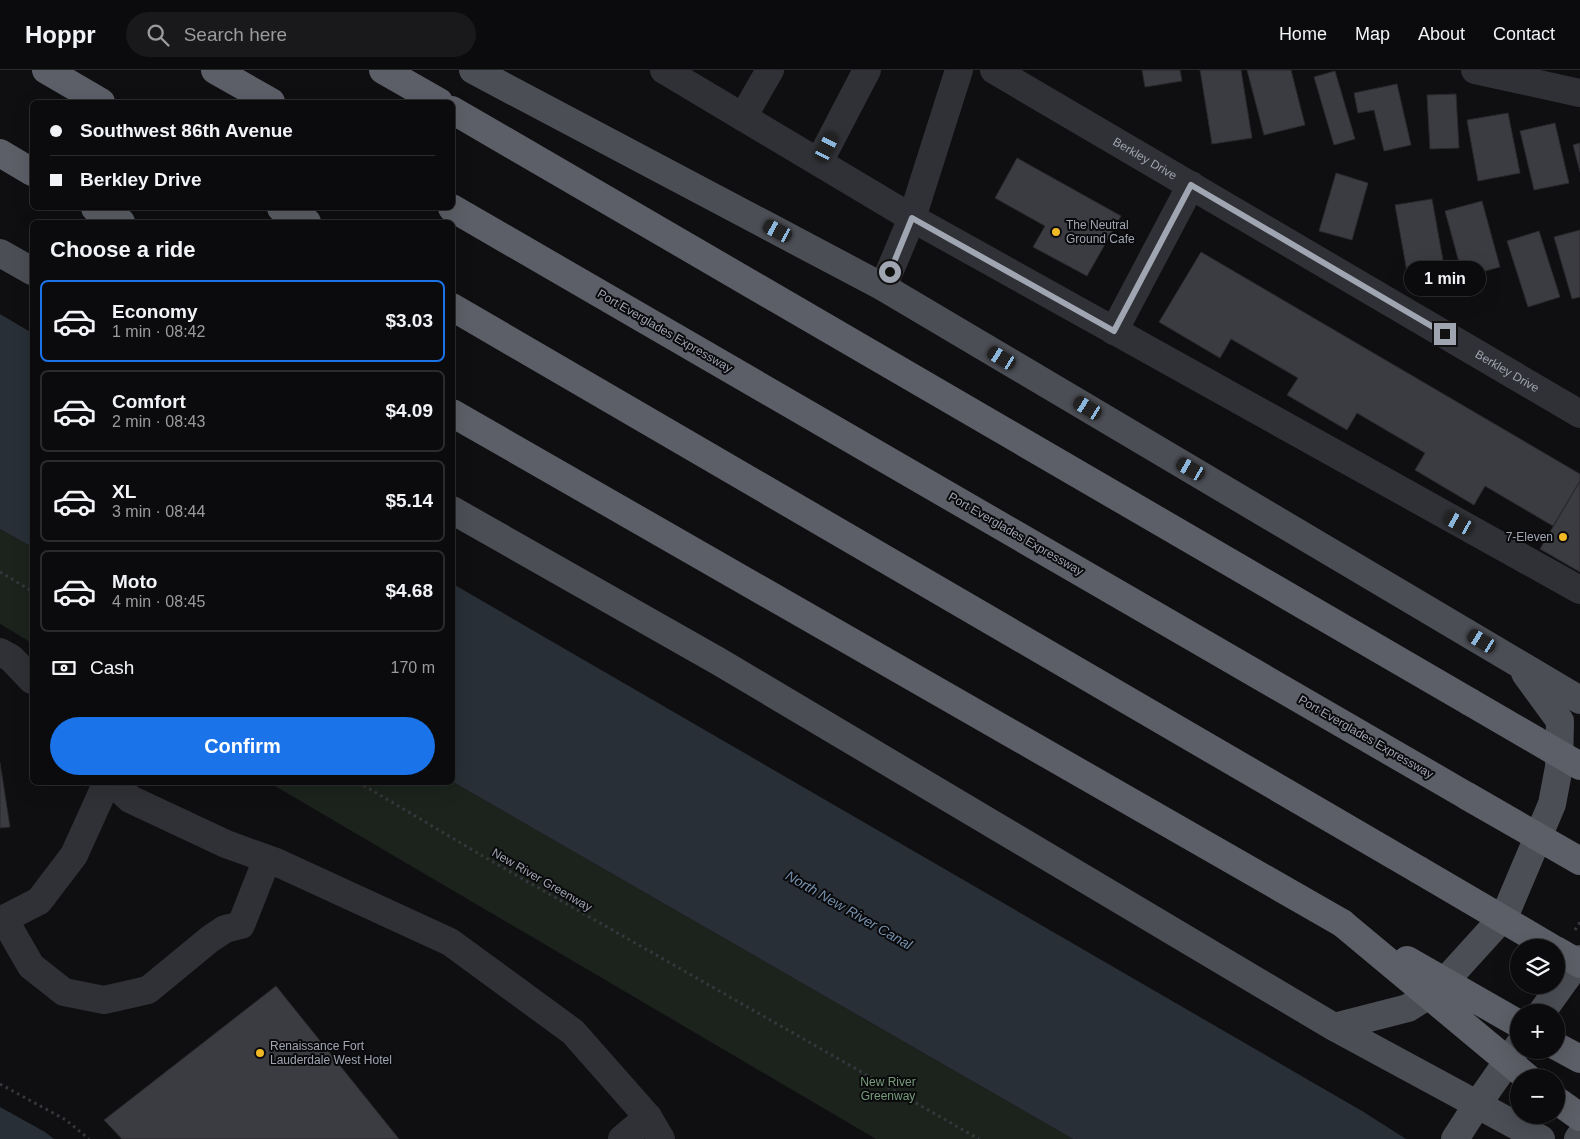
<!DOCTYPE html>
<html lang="en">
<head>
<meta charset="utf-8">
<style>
  body { margin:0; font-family:Arial,sans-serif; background:#19191b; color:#f1f3f6; height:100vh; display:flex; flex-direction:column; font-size:19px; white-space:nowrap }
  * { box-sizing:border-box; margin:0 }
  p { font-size:16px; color:#9a9b9d }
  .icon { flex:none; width:28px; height:28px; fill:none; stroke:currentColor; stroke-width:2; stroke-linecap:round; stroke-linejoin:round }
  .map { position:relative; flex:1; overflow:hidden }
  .panel { position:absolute; left:30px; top:150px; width:425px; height:565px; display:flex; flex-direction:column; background:#0b0b0d; border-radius:8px; box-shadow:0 5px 20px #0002,0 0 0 1px #2b2b2e }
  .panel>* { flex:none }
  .banner { position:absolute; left:30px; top:30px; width:425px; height:110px; border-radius:8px; box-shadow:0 5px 20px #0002,0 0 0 1px #2b2b2e; display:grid; align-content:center; height:110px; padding:0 20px; background:#0b0b0d }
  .controls { position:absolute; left:1510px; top:869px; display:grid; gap:10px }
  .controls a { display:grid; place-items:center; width:55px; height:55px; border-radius:50%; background:#0b0b0d; box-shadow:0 5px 20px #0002,0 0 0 1px #2b2b2e; font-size:25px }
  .end { position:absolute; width:22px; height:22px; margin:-11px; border:6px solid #a0a5b2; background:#111; box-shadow:0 0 0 2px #111 }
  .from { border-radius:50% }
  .bubble { position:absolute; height:35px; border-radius:18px; background:#0b0b0d; box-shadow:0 5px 20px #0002,0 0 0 1px #2b2b2e; font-size:16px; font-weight:700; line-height:35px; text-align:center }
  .car { position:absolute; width:15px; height:30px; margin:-15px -8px; border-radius:6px; box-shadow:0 0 4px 1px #0007; background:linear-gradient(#222 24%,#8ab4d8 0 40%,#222 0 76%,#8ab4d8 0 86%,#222 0) }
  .banner b { display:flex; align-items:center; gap:18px; height:48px; font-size:19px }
  .banner b+b { border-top:1px solid #2b2b2e }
  .banner i { width:12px; height:12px; background:#f1f3f6 }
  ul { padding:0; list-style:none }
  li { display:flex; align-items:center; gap:15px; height:82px; margin:0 10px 8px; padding:0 10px; border:2px solid #2b2b2e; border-radius:8px }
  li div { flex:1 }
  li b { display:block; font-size:19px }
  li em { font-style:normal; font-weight:700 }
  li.active { border-color:#1a73e8 }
  li>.icon { width:45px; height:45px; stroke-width:1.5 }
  h2 { padding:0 20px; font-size:22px; line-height:60px }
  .pay { display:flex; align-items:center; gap:12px; height:55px; padding:0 20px; font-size:19px }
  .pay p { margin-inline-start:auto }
  .primary-button { display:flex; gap:10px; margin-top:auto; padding:10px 20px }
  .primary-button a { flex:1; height:58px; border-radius:30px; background:#1a73e8; color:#fff; font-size:20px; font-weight:700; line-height:58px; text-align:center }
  header { display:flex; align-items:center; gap:30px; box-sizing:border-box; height:70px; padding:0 25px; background:#0b0b0d; border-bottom:1px solid #2b2b2e }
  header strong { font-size:24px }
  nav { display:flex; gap:28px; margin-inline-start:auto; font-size:18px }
  .search { width:350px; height:45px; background:#19191b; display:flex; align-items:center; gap:12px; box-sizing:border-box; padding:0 18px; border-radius:28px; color:#9a9b9d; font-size:19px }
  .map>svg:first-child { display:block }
  .green { fill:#1c231d }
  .water { fill:#282f36 }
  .building { fill:#3b3c41; stroke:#2a292d }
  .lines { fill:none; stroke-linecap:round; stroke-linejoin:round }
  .path { stroke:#36383d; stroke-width:3; stroke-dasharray:2.5 4; stroke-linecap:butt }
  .minor { stroke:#303136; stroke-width:28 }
  .major { stroke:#4c4e55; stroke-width:28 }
  .highway { stroke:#5c5f67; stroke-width:28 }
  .highway-bridge { stroke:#5c5f67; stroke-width:28 }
  .route { stroke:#a0a5b2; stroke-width:6 }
  .poi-dot { fill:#f2b926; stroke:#0a0a0c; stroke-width:2 }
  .labels { text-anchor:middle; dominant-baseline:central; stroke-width:4; stroke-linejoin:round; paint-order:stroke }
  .street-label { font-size:12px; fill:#a0a5b2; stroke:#0a0a0c }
  .poi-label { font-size:12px; fill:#a0a5b2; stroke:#0a0a0c; text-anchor:start }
  .park-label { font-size:12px; fill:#779d7b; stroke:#0a0a0c }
  .water-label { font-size:14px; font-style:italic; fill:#7691ae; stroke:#0a0a0c }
</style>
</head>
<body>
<header>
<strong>Hoppr</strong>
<div class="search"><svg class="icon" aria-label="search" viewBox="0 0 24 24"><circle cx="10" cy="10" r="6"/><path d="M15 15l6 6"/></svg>Search here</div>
<nav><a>Home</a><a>Map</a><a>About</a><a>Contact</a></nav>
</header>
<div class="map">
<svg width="1580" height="1069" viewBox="0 0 1580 1069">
  <rect width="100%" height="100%" fill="#0f0f11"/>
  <!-- green -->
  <path class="green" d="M0,459L32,477V573L0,554Z
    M453,712L1073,1069H876L270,713Z"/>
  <!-- water -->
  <path class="water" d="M0,244L32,263V477L0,459Z
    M453,514L1362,1041L1406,1069H1073L453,712Z
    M0,1037L45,1062L54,1069H0Z"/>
  <!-- building -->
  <path class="building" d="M1142,0H1180L1182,11L1145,17Z
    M1200,0H1241L1252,68L1212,74Z
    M1247,0H1291L1305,55L1264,65Z
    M1335,1L1355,69L1334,75L1314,7Z
    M1397,14L1411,75L1384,81L1374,40L1358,43L1354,23Z
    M1456,24L1459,78L1430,79L1427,25Z
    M1508,43L1520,103L1478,111L1467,50Z
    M1555,53L1569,113L1534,120L1520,61Z
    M1580,73V102L1573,75Z
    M1017,88L1121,146L1087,206L1033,177L1045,156L995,128Z
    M1336,103L1368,113L1352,170L1319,161Z
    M1432,129L1446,207L1409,213L1395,135Z
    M1482,131L1500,197L1463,207L1445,141Z
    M1580,160V227L1572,229L1554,167Z
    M1539,161L1560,227L1528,237L1507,171Z
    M1201,182L1580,404V411L1553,456L1485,416L1474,435L1415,400L1425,383L1357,343L1347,360L1287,325L1298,308L1231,269L1220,288L1159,252Z
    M1580,411V502L1540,479Z
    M0,693L10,757L0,758Z
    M276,916L399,1069H122L104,1050Z"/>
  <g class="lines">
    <!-- path -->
    <path class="path" d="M0,502L32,521
      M358,712L486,788L979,1069
      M1575,860L1580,852
      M0,1014L66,1050L89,1069"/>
    <!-- minor -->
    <g class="minor">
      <path d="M664,0L912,148L1580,520"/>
      <path id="s1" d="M994,0L1580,344"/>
      <path d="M1475,0L1580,23"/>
      <path d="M743,47L770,0"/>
      <path d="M819,92L867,0"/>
      <path d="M883,217L912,148L959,0"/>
      <path d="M1114,261L1191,115"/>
      <path d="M0,582L11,588L32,610"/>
      <path d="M112,712L130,729L226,774L276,792L450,872L573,962L648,1047L661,1069"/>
      <path d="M4,849L31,896L64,922L104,930L148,920L210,869L225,859L241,855L267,789"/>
      <path d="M0,851L39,831L74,785L107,712"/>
      <path d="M622,1069L648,1047"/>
    </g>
    <!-- major -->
    <path class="major" d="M473,0L883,217L1580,630
      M0,183L32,201
      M452,440L718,591L1334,957L1541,1069
      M1542,942L1580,889
      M1334,957L1408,938L1437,920L1505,845L1552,734L1559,697L1560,651L1525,603
      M1455,1069L1477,1035L1519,975
      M1578,1069L1580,1066"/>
    <!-- highway -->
    <path class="highway" d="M46,0L101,32
      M215,0L271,32
      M383,0L439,32
      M452,40L1470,632
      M0,83L32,102
      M95,138L121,152
      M281,138L307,152
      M452,138L1467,726
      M452,237L1419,800
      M452,343L1342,853
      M1556,976L1580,989
      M1556,1030L1580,1047"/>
    <!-- highway-bridge -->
    <path class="highway-bridge" d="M1470,632L1580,696
      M1467,726L1580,791
      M1419,800L1552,878
      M1342,853L1528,1008
      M1556,880L1580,894
      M1407,890L1519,954"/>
  </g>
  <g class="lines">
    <!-- route -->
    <path class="route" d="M890,202L912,148L1114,261L1191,115L1445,264"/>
  </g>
  <!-- markers -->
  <g class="poi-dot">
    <circle cx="1056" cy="162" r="5"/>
    <circle cx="1563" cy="467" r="5"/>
    <circle cx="260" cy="983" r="5"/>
  </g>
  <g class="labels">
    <!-- street labels -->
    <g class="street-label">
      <text stroke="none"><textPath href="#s1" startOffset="175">Berkley Drive</textPath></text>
      <text transform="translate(665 261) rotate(30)">Port Everglades Expressway</text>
      <text stroke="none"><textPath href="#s1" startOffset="595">Berkley Drive</textPath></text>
      <text transform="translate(1016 464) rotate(30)">Port Everglades Expressway</text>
      <text transform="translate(1366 667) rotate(30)">Port Everglades Expressway</text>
      <text transform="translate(542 810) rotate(30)">New River Greenway</text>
    </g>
    <!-- poi labels -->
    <g class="poi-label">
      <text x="1066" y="155">The Neutral<tspan x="1066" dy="14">Ground Cafe</tspan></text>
      <text x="1553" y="467" text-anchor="end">7-Eleven</text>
      <text x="270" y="976">Renaissance Fort<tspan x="270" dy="14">Lauderdale West Hotel</tspan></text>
    </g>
    <!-- park labels -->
    <g class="park-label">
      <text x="888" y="1012">New River<tspan x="888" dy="14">Greenway</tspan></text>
    </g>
    <!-- water labels -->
    <g class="water-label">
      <text transform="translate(849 840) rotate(30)">North New River Canal</text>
    </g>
  </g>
</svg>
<div class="controls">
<a><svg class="icon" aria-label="layers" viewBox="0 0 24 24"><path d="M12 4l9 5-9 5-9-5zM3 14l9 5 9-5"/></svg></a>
<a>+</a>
<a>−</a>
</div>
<i class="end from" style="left:890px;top:202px"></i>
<i class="end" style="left:1445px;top:264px"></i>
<div class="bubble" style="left:1404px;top:191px;width:82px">1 min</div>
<i class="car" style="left:827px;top:77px;rotate:27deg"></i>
<i class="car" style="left:778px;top:161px;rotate:298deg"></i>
<i class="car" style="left:1002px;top:288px;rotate:301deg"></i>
<i class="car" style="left:1088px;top:338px;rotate:301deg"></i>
<i class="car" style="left:1191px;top:399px;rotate:300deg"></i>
<i class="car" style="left:1459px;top:453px;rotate:299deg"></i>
<i class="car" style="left:1482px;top:571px;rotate:301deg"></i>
<div class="banner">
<b><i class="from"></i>Southwest 86th Avenue</b>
<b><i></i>Berkley Drive</b>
</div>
<section class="panel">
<h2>Choose a ride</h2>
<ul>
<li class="active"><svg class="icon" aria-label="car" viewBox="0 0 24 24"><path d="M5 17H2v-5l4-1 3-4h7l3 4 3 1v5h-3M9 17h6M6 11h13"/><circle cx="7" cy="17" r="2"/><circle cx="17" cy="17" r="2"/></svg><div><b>Economy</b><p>1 min · 08:42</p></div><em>$3.03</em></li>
<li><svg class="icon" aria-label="car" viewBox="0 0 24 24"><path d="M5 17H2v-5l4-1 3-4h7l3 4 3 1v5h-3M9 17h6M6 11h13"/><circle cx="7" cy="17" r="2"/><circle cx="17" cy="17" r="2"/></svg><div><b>Comfort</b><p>2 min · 08:43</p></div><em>$4.09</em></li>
<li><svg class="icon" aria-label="car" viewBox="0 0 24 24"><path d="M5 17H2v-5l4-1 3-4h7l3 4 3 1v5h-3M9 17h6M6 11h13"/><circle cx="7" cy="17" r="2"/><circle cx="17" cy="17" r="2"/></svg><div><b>XL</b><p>3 min · 08:44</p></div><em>$5.14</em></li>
<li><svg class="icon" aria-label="car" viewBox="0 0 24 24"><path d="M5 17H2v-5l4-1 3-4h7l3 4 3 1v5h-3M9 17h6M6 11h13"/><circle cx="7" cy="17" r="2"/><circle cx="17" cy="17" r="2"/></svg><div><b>Moto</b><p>4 min · 08:45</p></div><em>$4.68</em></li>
</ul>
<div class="pay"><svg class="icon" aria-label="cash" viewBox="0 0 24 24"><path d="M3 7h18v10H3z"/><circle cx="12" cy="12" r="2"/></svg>Cash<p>170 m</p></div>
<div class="primary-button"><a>Confirm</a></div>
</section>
</div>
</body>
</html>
